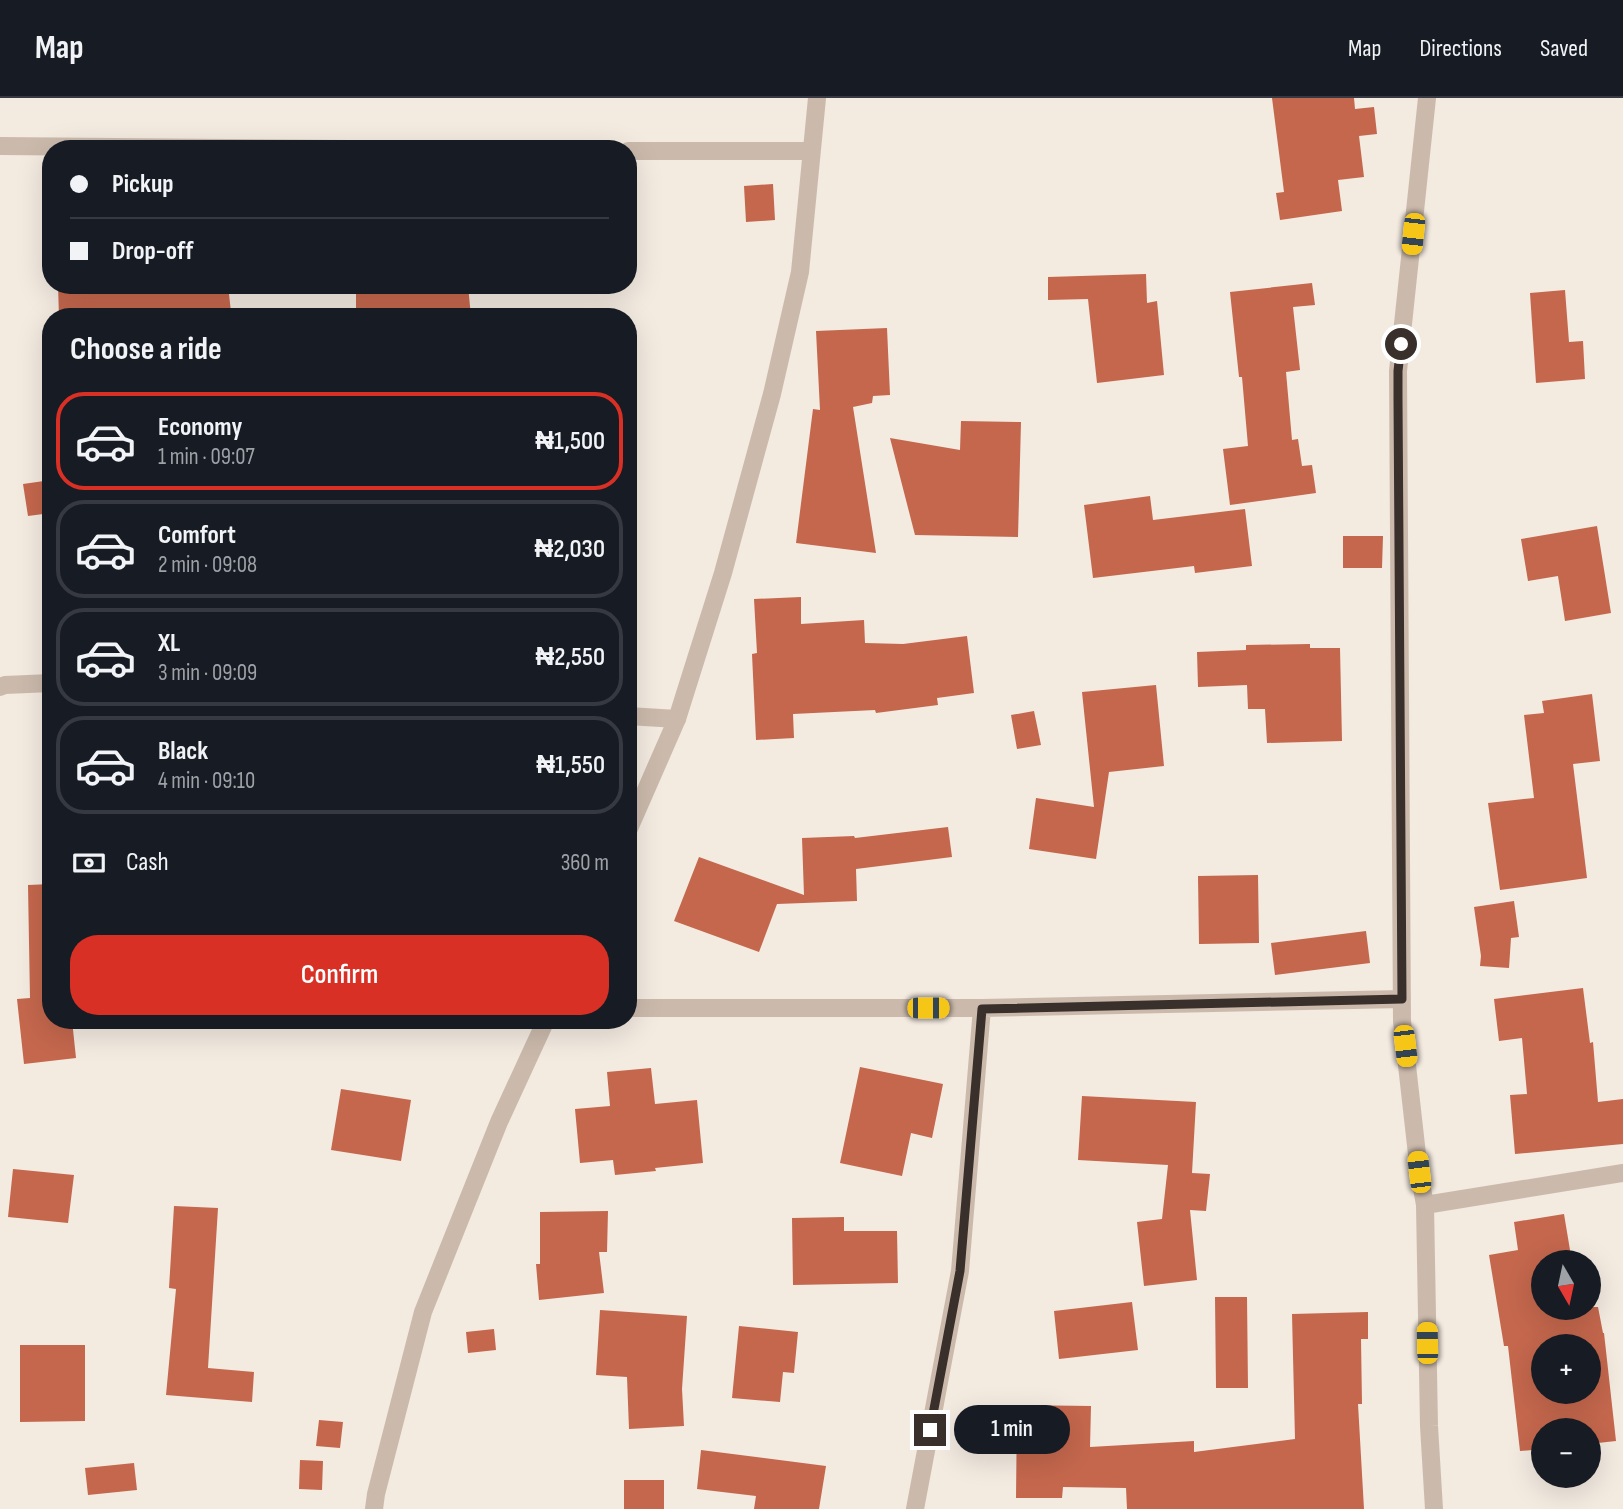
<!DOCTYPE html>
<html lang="en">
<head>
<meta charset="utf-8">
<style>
  body { margin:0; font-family:"Sofia Sans Condensed",sans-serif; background:#20242c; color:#f1f3f6; height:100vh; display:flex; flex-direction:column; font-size:26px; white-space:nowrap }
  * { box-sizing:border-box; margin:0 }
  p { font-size:23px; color:#9ea1a6 }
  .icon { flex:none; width:38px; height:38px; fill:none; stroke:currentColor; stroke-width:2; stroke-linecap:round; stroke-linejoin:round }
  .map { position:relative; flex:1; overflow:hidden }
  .drawer { position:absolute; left:42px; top:210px; width:595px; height:721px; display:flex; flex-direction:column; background:#171b24; border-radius:28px; box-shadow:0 7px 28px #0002 }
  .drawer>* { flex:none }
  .top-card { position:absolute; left:42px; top:42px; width:595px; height:154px; border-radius:28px; box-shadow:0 7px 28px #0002; display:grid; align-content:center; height:154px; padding:0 28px; background:#171b24 }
  .needle { width:46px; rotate:171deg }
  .fabs { position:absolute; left:1531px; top:1152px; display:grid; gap:14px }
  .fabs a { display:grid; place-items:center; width:70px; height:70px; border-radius:50%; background:#171b24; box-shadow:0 7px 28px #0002; font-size:35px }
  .end { position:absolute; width:32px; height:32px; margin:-16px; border:9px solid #392f2b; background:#fff; box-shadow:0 0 0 4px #fff }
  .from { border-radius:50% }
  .bubble { position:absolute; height:49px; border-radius:24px; background:#171b24; box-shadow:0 7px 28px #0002; font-size:23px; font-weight:600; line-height:49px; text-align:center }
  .car { position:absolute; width:21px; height:42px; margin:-21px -10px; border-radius:9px; box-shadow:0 0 5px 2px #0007; background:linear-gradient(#f5c518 24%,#345 0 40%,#f5c518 0 76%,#345 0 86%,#f5c518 0) }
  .top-card b { display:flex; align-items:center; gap:24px; height:66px; font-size:26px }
  .top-card b+b { border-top:2px solid #363941 }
  .top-card i { width:18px; height:18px; background:#f1f3f6 }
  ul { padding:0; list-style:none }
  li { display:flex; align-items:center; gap:21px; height:98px; margin:0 14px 10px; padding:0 14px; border:4px solid #363941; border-radius:28px }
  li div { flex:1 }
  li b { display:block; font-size:26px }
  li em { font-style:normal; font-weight:600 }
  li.selected { border-color:#d93025 }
  li>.icon { width:63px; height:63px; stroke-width:1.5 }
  h2 { padding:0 28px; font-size:32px; line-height:84px }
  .pay { display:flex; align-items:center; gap:18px; height:77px; padding:0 28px; font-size:26px }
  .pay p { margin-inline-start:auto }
  .action { display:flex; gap:14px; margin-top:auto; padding:14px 28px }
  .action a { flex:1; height:80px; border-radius:28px; background:#d93025; color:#fff; font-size:28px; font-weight:600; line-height:80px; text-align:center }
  header { display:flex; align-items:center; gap:42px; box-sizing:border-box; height:98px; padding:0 35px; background:#171b24; border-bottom:2px solid #363941 }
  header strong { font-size:33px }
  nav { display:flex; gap:38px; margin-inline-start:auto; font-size:24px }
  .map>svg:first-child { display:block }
  .building { fill:#c4674d; fill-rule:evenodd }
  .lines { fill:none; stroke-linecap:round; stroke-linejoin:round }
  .minor { stroke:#cbbaac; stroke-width:18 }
  .tertiary { stroke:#cbbaac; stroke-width:18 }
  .route { stroke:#392f2b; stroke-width:9 }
</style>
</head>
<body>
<header>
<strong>Map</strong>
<nav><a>Map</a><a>Directions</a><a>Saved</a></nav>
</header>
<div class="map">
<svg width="1623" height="1411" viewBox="0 0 1623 1411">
  <rect width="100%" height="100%" fill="#f3eae0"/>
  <!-- building -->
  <path class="building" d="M1272,0H1354L1355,11L1374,9L1377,36L1359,38L1364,79L1338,82L1342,113L1280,122L1276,95L1284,94Z
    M773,86L775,122L746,124L744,88Z
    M1146,176L1147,205L1157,203L1164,277L1097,285L1088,201L1048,202V179Z
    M1312,185L1315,207L1293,209L1300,272L1286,274L1292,342L1298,341L1302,368L1312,367L1316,395L1230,407L1223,351L1248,348L1242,279H1239L1230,194Z
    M58,187H228L231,214L197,219H161L160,217L59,219Z
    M356,187H468L471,219H356Z
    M1565,192L1569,244L1583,243L1585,281L1536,285L1530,195Z
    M887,230L890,297L873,298L872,305L853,309L876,455L796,445L813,311L820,312L816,233Z
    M961,323L1021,324L1018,439L915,437L890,340L960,352Z
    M51,382V415L28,418L23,386Z
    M1150,398L1153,422L1245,411L1252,468L1195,475L1194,468L1093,480L1084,407Z
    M1597,428L1611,515L1565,523L1558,478L1528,483L1521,441Z
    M1343,438H1383L1382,470H1343Z
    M801,499V526L864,522L865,545L903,546L967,538L974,595L937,600L938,607L876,615L875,612L793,616L794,640L756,642L752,556L757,555L754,501Z
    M1310,546V550H1340L1342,643L1267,645L1265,611H1248L1247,587L1198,589L1197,554L1246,552V547Z
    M1156,587L1164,668L1109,674L1096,761L1029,751L1036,700L1094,709L1082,594Z
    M1592,596L1600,663L1573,666L1587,780L1500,792L1488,705L1534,700L1524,617L1544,615L1542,603Z
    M1034,613L1041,647L1017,651L1011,617Z
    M948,729L952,759L856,771L857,803L777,806L759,854L674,823L699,759L804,797L802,740L854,738L855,740Z
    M1258,777L1259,845L1199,846L1198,778Z
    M51,786V922H72L76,960L24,966L17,901L30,900L28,787Z
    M1514,803L1519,839L1511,840L1509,870L1480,868L1481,858L1474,809Z
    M1366,833L1370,865L1275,877L1271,845Z
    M1583,890L1590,945L1593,944L1598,1004L1623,1001V1046L1515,1056L1510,997L1527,996L1522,940L1499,943L1494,901Z
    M860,969L943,986L932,1040L911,1035L902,1078L840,1065Z
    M651,970L655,1006L697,1002L703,1065L655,1070L656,1073L615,1077L613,1062L580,1065L575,1011L610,1008L607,974Z
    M341,991L411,1002L401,1063L331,1052Z
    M1082,998L1196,1004L1192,1075L1210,1076L1206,1113L1190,1112L1197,1182L1144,1188L1137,1124L1162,1121L1168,1067L1078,1062Z
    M13,1071L74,1077L68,1125L8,1119Z
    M174,1108L218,1110L208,1270L254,1274L252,1304L166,1297L176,1191L169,1190Z
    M608,1113L607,1154H599L604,1195L539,1202L536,1166H540V1114Z
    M1564,1116L1572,1164H1544V1209H1598L1603,1235H1604L1616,1343L1589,1346V1332H1544V1351L1520,1353L1508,1248H1504L1489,1157L1518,1152L1514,1124ZM1544,1248H1589V1293H1544Z
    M844,1119V1133H897L898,1185L793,1187L792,1120Z
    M1215,1199H1247L1248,1290H1216Z
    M1132,1204L1138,1252L1059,1261L1054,1213Z
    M600,1212L687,1218L682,1291L684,1328L629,1331L627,1279L596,1277Z
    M1368,1214V1241H1361L1362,1306H1358L1364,1411H1127L1126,1390L1063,1389L1062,1400H1016L1017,1307L1091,1308L1090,1349L1194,1343V1354L1295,1341L1292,1216Z
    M739,1228L798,1234L794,1275L783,1274L780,1304L732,1300Z
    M494,1231L496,1252L468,1255L466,1234Z
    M20,1247H85V1323L20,1324Z
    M319,1322L343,1324L340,1350L316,1348Z
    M701,1352L826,1368L819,1411H754L756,1398L697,1391Z
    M300,1362L323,1363L322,1392L299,1391Z
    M134,1365L137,1392L88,1397L85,1370Z
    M624,1382H664V1411H624Z"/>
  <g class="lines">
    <!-- minor -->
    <path class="minor" d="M1427,0L1398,273L1402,923L1419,1074L1425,1107L1429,1328L1434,1411
      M0,48L349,51
      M628,53H811
      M0,589L5,587L51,585
      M628,618L677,621
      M628,910H982L1402,901
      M1425,1107L1623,1075
      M915,1411L960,1173L982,910"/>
    <!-- tertiary -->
    <path class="tertiary" d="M628,733L677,621L723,475L772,296L800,174L817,0
      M374,1411L376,1396L423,1214L499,1024L546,922"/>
  </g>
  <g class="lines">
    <!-- route -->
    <path class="route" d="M930,1332L960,1173L982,911L1402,901L1398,300V273L1401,246"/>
  </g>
</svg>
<div class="fabs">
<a><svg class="needle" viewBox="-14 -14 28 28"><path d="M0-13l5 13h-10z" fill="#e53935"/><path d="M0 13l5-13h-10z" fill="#9ea1a6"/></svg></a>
<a>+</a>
<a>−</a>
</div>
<i class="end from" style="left:1401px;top:246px"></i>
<i class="end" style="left:930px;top:1332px"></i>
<div class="bubble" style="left:954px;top:1307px;width:116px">1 min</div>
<i class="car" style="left:1413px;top:136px;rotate:186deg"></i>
<i class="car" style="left:928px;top:910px;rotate:90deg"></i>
<i class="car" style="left:1405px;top:948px;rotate:173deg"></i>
<i class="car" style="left:1419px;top:1074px;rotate:353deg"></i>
<i class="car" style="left:1427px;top:1245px;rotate:359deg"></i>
<div class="top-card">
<b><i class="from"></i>Pickup</b>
<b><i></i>Drop-off</b>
</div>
<section class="drawer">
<h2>Choose a ride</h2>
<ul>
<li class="selected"><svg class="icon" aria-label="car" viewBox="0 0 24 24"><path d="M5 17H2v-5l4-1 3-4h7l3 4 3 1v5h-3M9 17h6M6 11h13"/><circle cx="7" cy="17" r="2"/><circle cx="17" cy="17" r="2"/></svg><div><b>Economy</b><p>1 min · 09:07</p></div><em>₦1,500</em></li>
<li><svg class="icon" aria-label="car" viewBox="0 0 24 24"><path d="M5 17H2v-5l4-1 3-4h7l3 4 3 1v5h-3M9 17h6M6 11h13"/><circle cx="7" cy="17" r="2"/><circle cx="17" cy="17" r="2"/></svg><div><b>Comfort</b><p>2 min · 09:08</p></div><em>₦2,030</em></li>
<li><svg class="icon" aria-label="car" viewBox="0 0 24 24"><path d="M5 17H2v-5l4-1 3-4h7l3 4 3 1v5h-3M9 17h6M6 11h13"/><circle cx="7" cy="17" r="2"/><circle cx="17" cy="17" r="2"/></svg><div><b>XL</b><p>3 min · 09:09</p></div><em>₦2,550</em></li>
<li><svg class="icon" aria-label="car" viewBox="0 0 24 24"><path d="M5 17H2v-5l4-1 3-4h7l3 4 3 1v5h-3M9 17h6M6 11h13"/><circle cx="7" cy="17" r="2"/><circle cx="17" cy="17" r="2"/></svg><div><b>Black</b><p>4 min · 09:10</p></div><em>₦1,550</em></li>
</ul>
<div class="pay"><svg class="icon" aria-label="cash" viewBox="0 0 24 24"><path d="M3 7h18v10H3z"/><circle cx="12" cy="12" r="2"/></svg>Cash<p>360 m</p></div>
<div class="action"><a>Confirm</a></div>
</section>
</div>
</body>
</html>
